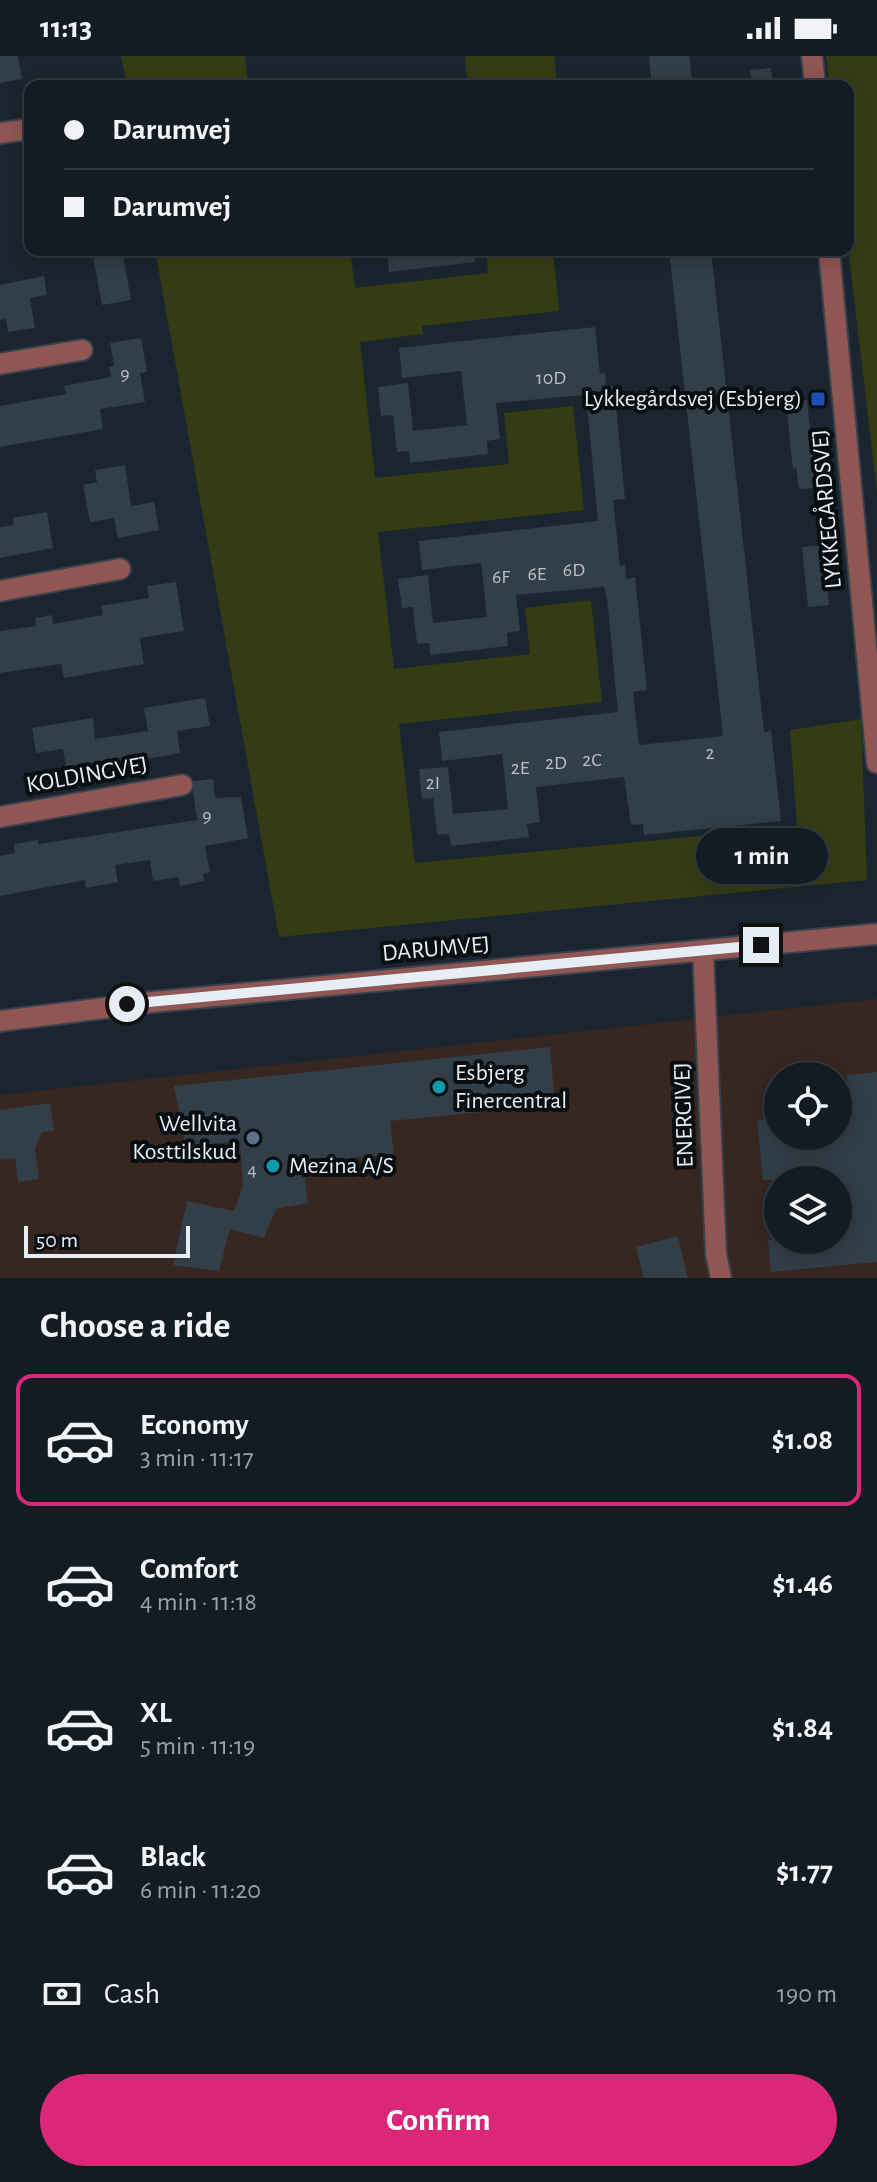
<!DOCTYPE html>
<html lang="en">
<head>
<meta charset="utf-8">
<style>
  body { margin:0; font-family:"Alegreya Sans",sans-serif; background:#1d252b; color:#f1f3f6; height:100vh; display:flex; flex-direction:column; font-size:30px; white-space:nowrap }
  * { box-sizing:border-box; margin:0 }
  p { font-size:26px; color:#9da1a6 }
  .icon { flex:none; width:44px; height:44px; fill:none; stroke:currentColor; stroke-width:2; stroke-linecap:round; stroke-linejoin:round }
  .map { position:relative; height:1222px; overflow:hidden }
  .details { display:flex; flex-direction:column; background:#141c23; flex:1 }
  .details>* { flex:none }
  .top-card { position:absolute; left:24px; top:24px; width:830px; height:176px; border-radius:16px; box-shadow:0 4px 20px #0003,0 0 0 2px #333a41; display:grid; align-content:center; height:176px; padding:0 40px; background:#141c23 }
  .tools { position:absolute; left:764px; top:1006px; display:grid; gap:16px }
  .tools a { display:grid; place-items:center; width:88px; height:88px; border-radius:50%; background:#141c23; box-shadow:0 4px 20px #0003,0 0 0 2px #333a41; font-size:40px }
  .scale { position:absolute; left:24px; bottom:20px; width:166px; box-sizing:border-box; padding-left:8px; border:4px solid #e6edf4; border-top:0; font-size:22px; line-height:28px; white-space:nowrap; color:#e6edf4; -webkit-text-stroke:6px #090e12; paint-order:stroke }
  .end { position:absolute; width:36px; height:36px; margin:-18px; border:10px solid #e6edf4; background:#111; box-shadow:0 0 0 4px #111 }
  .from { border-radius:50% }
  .bubble { position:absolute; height:56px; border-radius:28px; background:#141c23; box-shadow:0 4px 20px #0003,0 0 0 2px #333a41; font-size:26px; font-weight:600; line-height:56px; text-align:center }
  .top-card b { display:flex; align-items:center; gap:28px; height:76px; font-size:30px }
  .top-card b+b { border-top:2px solid #333a41 }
  .top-card i { width:20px; height:20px; background:#f1f3f6 }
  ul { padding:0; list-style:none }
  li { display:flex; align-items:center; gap:24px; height:132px; margin:0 16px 12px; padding:0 24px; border:4px solid transparent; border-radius:16px }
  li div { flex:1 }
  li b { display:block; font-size:30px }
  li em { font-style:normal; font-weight:600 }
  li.selected { border-color:#db2777 }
  li>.icon { width:72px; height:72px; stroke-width:1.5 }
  h2 { padding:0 40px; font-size:36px; line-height:96px }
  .pay { display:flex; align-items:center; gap:20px; height:88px; padding:0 40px; font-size:30px }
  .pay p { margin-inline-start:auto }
  .button { display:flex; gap:16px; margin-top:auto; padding:16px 40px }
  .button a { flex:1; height:92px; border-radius:48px; background:#db2777; color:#fff; font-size:32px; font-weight:600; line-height:92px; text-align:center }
  .status { display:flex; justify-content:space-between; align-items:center; height:56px; padding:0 40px; background:#141c23; direction:ltr }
  .status svg { height:22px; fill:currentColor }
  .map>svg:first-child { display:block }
  .industrial { fill:#382620; fill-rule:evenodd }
  .green { fill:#353c13 }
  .building { fill:#323e48 }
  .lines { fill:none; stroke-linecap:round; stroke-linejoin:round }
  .minor-casing { stroke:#37414b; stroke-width:24 }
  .minor { stroke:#8f5653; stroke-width:20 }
  .route { stroke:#e6edf4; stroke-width:10 }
  .transit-dot { fill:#1a4fb4; stroke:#090e12; stroke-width:3 }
  .culture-dot { fill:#0f9aa8; stroke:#090e12; stroke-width:3 }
  .service-dot { fill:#5c6f8a; stroke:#090e12; stroke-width:3 }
  .labels { text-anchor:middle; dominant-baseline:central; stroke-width:8; stroke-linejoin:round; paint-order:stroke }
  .number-label { font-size:20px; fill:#b9c1c9 }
  .poi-label { font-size:24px; fill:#e6edf4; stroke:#090e12; text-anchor:end }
  .street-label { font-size:24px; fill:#e6edf4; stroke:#090e12 }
</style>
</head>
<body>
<div class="status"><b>11:13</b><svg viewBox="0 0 49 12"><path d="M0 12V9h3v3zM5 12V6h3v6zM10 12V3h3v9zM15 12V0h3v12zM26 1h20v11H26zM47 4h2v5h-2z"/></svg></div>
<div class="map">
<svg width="877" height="1222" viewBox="0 0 877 1222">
  <rect width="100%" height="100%" fill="#1a252f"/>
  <!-- industrial -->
  <path class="industrial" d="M877,943V1222H0V1039ZM778,1020H838V1080H778ZM778,1124H838V1184H778Z"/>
  <!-- green -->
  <path class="green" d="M121,0H245L248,30H127Z
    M465,0H554L557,30H468Z
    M826,0H877V436L848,191V30H829Z
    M155,194H350L355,232L488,217L486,194H553L559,255L422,270L423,278L360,286L375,422L509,408L504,357L573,350L584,454L378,476L394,613L530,598L525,552L591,544L602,646L399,668L415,807L797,771L790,674L861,663L867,824L279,881Z"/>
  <!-- building -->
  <path class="building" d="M0,0H18L22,23L0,27Z
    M649,0H689L693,30H652Z
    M771,12L773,30H752L750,14Z
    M92,194H122L131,244L102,249Z
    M387,194H474L475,206L389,216Z
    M669,194H711L764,676L771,675L781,765L644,779L643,768L631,769L624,721L536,731L540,766L527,768L529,781L451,790L449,778L437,779L433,742L422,743L419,713L448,711L453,758L508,753L502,698L442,705L439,676L618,656L607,542L604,531L516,539L520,575L507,577L508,590L430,599L429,587L417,588L413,551L402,552L398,523L428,519L433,567L487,561L481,507L422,514L419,485L598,465L587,350L584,339L496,347L500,383L487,385L488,398L410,407L409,395L397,396L393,359L381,360L378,331L408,327L413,375L467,369L461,315L402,322L399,292L595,271L600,318L605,317L606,330H614L625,443L613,444L620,510L625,509L626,523L635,521L647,634L633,636L639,689L723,680Z
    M44,220L47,239L30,242L35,272L8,276L6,263L0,264V229Z
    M141,282L147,316L140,317L145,346L100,353L103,373L0,391V350L66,338L64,330L111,321L109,311L114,310L110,287Z
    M807,344L816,432L799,433L796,412L793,413L786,346Z
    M125,409L131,450L154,446L159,474L118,482L114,462L90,466L83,429L97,426L95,414Z
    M47,456L53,492L0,502V471L14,469L13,462Z
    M823,489L829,549L808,551L802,491Z
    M176,526L184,575L140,582L144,608L64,622L61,608L0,617V575L36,570L35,562L52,559L53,568L103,559L101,550L149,542L147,530Z
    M205,642L210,670L177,675L180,697L67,717L63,693L36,697L32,672L93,662L95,683L148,675L144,652Z
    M213,723L215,742L241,741L248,782L205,790L210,816L203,818L204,825L180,830L179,821L153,825L150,804L115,809L118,826L86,832L85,824L0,840V800L15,797L14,788L38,784V788L197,764L193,736L194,725Z
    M550,991L555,1049L390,1065L394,1098L303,1107L308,1147L276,1153L264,1182L230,1173L219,1215L173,1209L187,1145L234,1155L243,1131L240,1085L186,1090L174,1030Z
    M877,1016V1206L771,1216L768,1184H838V1124H763L757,1064L778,1062V1080H838V1057L850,1056L847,1019Z
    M50,1047L54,1075L42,1076L35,1093L39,1123L18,1126L15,1102L0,1104V1054Z
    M678,1180L688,1222H644L636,1191Z"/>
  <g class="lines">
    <defs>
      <path id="minor" d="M812,0L815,30
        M0,77L30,73
        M829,194L877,707
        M0,308L82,294
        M0,535L120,513
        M0,761L182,729
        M703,894L716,1198L721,1222
        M0,965L153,946L877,878"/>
    </defs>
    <!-- minor casing -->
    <use href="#minor" class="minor-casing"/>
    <!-- minor -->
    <use href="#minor" class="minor"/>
  </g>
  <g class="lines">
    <!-- route -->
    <path class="route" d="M127,948L761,889"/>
  </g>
  <!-- markers -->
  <rect class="transit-dot" x="810" y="335" width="16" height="16" rx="4"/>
  <g class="culture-dot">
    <circle cx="439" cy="1031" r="8"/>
    <circle cx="273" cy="1110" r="8"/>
  </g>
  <circle class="service-dot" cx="253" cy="1082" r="8"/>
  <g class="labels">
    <!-- number labels -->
    <g class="number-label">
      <text x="125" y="318">9</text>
      <text x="551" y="322">10D</text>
      <text x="574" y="514">6D</text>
      <text x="537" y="518">6E</text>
      <text x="501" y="521">6F</text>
      <text x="710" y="697">2</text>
      <text x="592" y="704">2C</text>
      <text x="556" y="707">2D</text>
      <text x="520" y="712">2E</text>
      <text x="433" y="727">2I</text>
      <text x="207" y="760">9</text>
      <text x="252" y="1114">4</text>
    </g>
    <!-- poi labels -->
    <g class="poi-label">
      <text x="802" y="343">Lykkegårdsvej (Esbjerg)</text>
      <text x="455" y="1017" text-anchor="start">Esbjerg<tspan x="455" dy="28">Finercentral</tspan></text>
      <text x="237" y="1068">Wellvita<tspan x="237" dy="28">Kosttilskud</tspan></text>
      <text x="289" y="1110" text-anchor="start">Mezina A/S</text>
    </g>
    <!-- street labels -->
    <g class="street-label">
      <text transform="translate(827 453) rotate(-95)">LYKKEGÅRDSVEJ</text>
      <text transform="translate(87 719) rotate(-10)">KOLDINGVEJ</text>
      <text transform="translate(436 893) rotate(-5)">DARUMVEJ</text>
      <text transform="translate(684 1059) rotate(-92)">ENERGIVEJ</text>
    </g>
  </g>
</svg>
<div class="tools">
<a><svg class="icon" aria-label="locate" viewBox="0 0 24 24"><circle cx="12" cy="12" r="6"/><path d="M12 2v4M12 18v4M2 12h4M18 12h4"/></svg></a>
<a><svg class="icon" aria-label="layers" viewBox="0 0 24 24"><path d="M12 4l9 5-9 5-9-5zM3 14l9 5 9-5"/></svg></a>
</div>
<div class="scale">50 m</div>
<i class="end from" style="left:127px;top:948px"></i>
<i class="end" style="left:761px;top:889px"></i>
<div class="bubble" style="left:696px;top:772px;width:132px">1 min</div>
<div class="top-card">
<b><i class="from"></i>Darumvej</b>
<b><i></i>Darumvej</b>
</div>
</div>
<section class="details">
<h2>Choose a ride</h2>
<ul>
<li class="selected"><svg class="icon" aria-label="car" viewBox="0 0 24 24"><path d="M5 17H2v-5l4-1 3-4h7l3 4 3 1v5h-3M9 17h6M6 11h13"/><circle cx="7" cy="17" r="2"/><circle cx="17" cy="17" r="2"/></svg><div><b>Economy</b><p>3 min · 11:17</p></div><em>$1.08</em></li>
<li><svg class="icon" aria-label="car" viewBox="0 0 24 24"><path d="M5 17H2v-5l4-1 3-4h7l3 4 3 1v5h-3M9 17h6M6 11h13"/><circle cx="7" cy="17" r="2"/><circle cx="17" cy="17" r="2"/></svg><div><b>Comfort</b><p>4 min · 11:18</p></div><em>$1.46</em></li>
<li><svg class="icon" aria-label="car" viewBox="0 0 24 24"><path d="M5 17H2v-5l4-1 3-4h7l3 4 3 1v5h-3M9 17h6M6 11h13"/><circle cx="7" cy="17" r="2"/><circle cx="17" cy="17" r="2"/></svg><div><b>XL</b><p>5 min · 11:19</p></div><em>$1.84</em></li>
<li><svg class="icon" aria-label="car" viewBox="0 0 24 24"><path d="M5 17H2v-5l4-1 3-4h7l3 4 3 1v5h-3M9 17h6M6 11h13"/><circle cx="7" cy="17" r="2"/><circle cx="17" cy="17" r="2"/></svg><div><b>Black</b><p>6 min · 11:20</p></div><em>$1.77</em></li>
</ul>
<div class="pay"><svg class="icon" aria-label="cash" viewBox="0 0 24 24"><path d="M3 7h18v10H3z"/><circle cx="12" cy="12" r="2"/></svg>Cash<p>190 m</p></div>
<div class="button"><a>Confirm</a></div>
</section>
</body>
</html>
